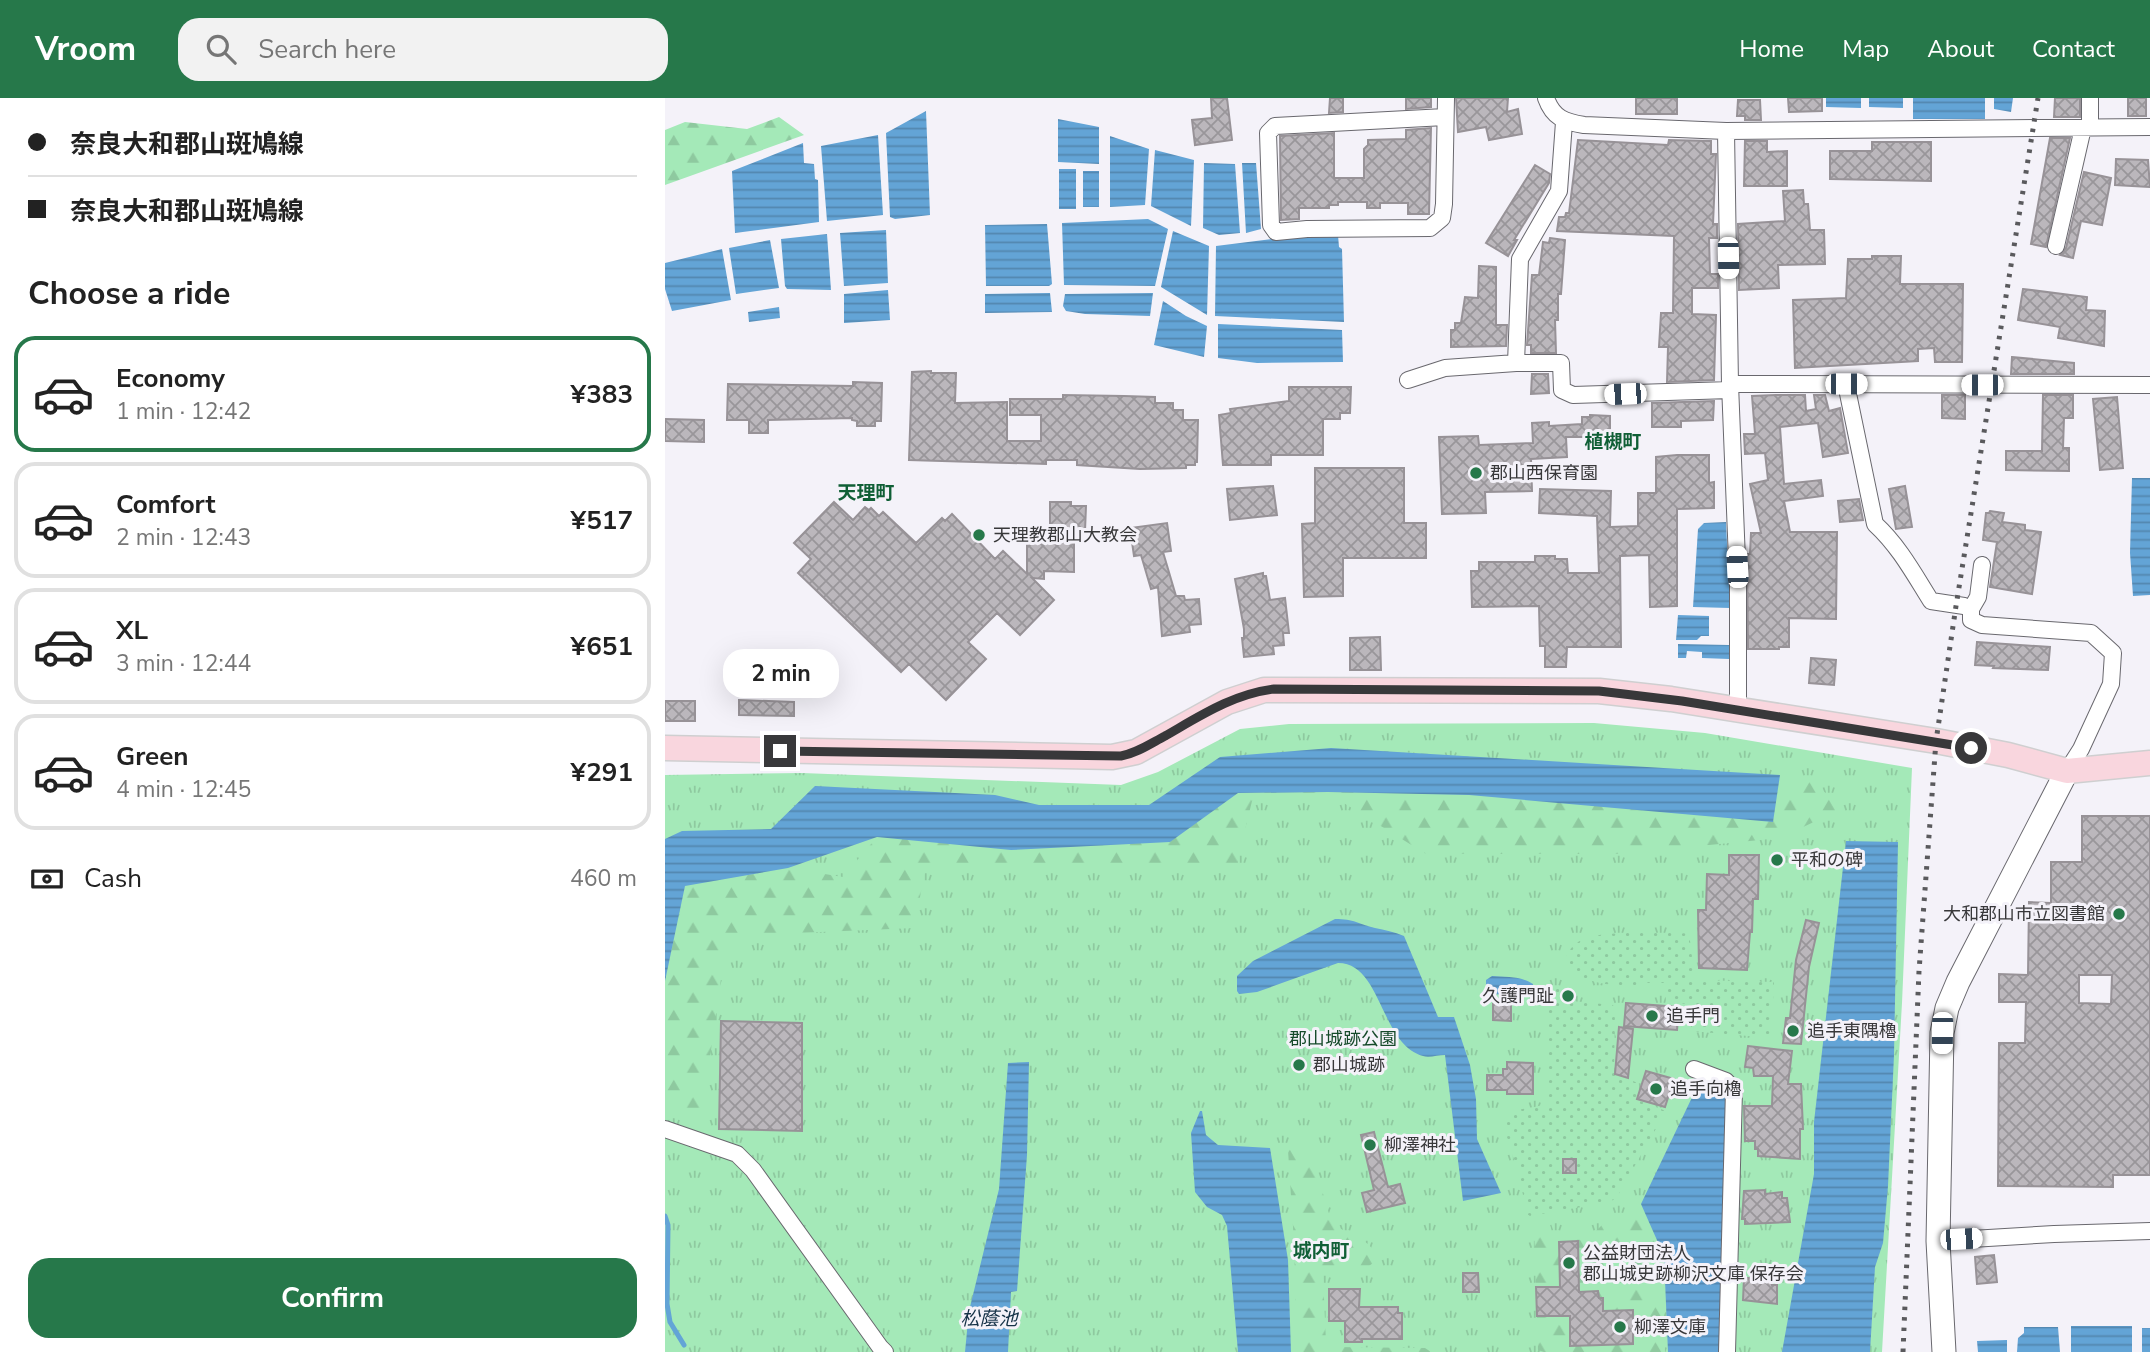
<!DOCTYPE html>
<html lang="en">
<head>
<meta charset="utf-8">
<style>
  body { margin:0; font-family:"Nunito Sans","Noto Sans JP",sans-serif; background:#f2f2f2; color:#222; height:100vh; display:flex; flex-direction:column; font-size:26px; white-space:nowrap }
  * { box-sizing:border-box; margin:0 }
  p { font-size:23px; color:#767676 }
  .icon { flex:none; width:38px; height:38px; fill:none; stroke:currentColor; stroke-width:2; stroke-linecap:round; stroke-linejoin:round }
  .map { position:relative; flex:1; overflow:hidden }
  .sheet { display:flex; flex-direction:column; background:#fff; width:665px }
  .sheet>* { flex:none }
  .guide { display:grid; align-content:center; height:154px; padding:0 28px; background:#fff }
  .end { position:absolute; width:32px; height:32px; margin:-16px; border:9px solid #38383a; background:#fff; box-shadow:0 0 0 4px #fff }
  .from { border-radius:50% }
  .bubble { position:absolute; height:49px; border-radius:21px; background:#fff; box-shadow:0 7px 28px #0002; font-size:23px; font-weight:700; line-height:49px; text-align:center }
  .car { position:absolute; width:21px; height:42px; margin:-21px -10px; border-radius:9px; box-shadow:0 0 5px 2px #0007; background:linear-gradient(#fff 24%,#345 0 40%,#fff 0 76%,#345 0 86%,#fff 0) }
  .guide b { display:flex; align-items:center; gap:24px; height:66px; font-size:26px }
  .guide b+b { border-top:2px solid #e0e0e0 }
  .guide i { width:18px; height:18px; background:#222 }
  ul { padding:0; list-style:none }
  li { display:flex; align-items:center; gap:21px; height:116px; margin:0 14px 10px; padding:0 14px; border:4px solid #e0e0e0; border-radius:21px }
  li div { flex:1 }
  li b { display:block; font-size:26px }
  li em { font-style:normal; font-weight:700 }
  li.active { border-color:#26784a }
  li>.icon { width:63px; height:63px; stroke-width:1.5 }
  h2 { padding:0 28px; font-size:32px; line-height:84px }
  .pay { display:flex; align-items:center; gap:18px; height:77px; padding:0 28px; font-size:26px }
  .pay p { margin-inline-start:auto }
  .cta { display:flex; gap:14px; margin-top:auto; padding:14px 28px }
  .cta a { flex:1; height:80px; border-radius:21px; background:#26784a; color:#fff; font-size:28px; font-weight:700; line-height:80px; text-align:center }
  header { display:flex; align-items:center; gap:42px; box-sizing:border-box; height:98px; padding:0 35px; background:#26784a; color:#fff }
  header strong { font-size:33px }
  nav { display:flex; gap:38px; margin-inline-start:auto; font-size:24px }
  .search { width:490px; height:63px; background:#f2f2f2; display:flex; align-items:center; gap:18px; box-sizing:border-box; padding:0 24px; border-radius:21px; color:#767676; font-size:26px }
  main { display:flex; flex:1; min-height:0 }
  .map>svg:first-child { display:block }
  .grass { fill:url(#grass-tufts) }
  .forest { fill:url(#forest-firs) }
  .garden { fill:url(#garden-dots) }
  .water { fill:url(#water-rules) }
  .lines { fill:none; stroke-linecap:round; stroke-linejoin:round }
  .stream { stroke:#63a4d6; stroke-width:5 }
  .building { fill:url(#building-cross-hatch); stroke:#979297; stroke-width:2; fill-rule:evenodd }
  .street-casing { stroke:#69686e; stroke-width:18 }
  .secondary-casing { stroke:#69686e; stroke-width:25 }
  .primary-casing { stroke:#cfcfd0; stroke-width:27 }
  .street { stroke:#fff; stroke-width:16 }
  .secondary { stroke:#fff; stroke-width:23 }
  .primary { stroke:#f9d6de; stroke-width:24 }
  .rail { stroke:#5a5a5d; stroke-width:5; stroke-dasharray:3.5 7; stroke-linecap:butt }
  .route { stroke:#38383a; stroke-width:9 }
  .poi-dot { fill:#26784a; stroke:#f4f2f9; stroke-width:2.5 }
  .labels { text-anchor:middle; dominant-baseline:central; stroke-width:6; stroke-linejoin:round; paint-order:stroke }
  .poi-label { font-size:18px; fill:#38383a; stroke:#f4f2f9; text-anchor:start }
  .park-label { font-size:18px; fill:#154a2a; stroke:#f4f2f9 }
  .neighbourhood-label { font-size:19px; font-weight:bold; fill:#105f36; stroke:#f4f2f9 }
  .water-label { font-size:19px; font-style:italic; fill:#153247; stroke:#f4f2f9 }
</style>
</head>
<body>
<header>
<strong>Vroom</strong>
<div class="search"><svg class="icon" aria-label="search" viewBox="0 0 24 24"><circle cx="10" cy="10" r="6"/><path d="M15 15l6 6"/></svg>Search here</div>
<nav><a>Home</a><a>Map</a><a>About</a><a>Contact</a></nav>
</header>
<main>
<section class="sheet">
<div class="guide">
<b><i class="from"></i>奈良大和郡山斑鳩線</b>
<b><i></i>奈良大和郡山斑鳩線</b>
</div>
<h2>Choose a ride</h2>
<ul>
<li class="active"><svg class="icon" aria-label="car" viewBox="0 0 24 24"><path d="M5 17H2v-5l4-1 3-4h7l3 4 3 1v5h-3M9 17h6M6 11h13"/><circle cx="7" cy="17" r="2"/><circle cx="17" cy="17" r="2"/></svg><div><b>Economy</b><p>1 min · 12:42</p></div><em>¥383</em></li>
<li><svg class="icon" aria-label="car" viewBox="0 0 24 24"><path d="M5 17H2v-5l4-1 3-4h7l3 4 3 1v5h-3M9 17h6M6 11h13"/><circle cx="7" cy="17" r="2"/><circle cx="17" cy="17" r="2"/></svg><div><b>Comfort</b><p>2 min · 12:43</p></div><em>¥517</em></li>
<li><svg class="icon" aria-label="car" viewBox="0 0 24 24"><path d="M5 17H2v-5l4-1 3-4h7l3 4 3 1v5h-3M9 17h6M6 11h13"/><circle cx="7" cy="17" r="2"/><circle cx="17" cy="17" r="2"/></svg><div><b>XL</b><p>3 min · 12:44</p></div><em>¥651</em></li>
<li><svg class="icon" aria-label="car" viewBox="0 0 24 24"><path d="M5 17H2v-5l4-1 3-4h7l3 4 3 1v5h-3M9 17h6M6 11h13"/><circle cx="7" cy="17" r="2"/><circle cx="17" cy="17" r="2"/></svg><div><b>Green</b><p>4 min · 12:45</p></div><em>¥291</em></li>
</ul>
<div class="pay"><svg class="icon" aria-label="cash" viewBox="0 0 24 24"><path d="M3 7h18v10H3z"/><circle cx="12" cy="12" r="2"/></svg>Cash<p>460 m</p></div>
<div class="cta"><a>Confirm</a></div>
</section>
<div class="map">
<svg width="1485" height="1254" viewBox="0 0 1485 1254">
  <defs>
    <pattern id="grass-tufts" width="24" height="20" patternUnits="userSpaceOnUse" patternTransform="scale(1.75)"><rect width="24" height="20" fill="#a4e9b8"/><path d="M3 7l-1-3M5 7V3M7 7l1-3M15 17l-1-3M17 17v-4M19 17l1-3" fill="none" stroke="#8ec99f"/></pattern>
    <pattern id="forest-firs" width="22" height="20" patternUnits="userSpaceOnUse" patternTransform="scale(1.75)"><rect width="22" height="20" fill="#a4e9b8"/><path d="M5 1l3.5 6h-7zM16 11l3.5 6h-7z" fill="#8ec99f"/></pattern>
    <pattern id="garden-dots" width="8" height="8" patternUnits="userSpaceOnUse" patternTransform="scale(1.75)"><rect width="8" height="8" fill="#a4e9b8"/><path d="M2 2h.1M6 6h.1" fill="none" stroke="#8ec99f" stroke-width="1.8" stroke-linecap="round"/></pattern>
    <pattern id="water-rules" width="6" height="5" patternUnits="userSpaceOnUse" patternTransform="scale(1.75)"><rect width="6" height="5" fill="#63a4d6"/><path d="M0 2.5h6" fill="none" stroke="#5387af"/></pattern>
    <pattern id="building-cross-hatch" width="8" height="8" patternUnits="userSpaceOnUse" patternTransform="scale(1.75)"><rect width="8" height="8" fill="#bbb7bc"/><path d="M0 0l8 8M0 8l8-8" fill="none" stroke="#99969a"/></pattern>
  </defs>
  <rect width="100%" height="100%" fill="#f4f2f9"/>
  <!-- grass -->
  <path class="grass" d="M929,625L1040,635L1247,670L1237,905L1217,1254H0V677L137,675L456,687L493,674L575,631L624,626Z"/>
  <!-- forest -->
  <path class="forest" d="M114,19L139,37L0,87V32L20,24L82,31Z
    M674,650L1149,681L1174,712L1115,740L953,756H761L669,699L587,703L572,765L261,768L249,830L62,838L37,1016L0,1009V883L20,788L123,770L178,779L212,739L507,730L559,668Z
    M631,1047H640L649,1065L667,1126C678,1133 702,1141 708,1152C710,1156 709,1161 708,1165L700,1171L662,1172L658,1178L661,1245L666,1249L760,1250L766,1254H632L629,1144L623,1052Z
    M971,1114L977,1118L996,1159L1000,1254H879L873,1252L869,1127L872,1123H884L889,1141L922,1142L948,1116Z"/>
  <!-- garden -->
  <path class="garden" d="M1024,835L1030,882L1109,884L1106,940L1026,933V906L1001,905L1000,885H982L979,889C950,886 917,890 900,863C902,852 911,843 922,840C945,832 998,836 1024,835Z
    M890,888L902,893L907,903L948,907L950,913L949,976L973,985L974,989L972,1002L1001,1013L952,1099L945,1104L865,1118L862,1116L854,1078L838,1026C847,1006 867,1013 882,1005V896L883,891Z"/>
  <!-- water -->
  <path class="water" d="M1161,0H1196V10L1161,9Z
    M1204,0H1238V10L1204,9Z
    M1248,0H1320V21H1248Z
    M1329,0H1348L1346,14L1329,11Z
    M261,13L265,117L230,121L225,119L221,35Z
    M393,21L434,29V66L393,64Z
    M213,37L218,117L162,123L156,48Z
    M445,38L484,51L480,107L445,109Z
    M138,45L139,65L149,66L150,81L153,82L154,124L70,135L67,73Z
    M490,52L529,62L526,128L486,108Z
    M539,65L570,66L575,135L554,137L538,130Z
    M577,65H591L596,131L581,135Z
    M394,71H411V111H394Z
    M418,73H434V109H418Z
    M483,121L503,131L490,188L399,187L397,125Z
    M382,126L387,186L384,188H321L320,127Z
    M221,132L223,185L179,188L175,135Z
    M508,133L544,148L542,217L496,189Z
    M162,136L166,192L122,191L120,188L116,141Z
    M673,137L674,149L677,151L679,224L550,218L551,148L622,139Z
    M105,142L114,190L71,196L64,150Z
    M57,151L66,202L7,213L0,191V165Z
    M223,192L225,222L179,225V196Z
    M385,195L387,214L320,215V196Z
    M488,195L485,218L420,216L401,213L398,208L400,196Z
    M498,203L521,218L542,228L539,259L489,247Z
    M114,209L115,220L84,224L83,214Z
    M553,226L677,232L678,264L592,265L553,260Z
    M1467,380H1485V497L1468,498L1465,455Z
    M1061,424L1065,510L1028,509L1033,431L1039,425Z
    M1013,517L1044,518V538H1036L1032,542H1011Z
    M1013,546L1064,547V561L1037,560V554L1022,553L1021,560H1013Z
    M666,650L1115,677L1108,724L804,697L663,694L573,695L505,744L346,752L212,739L123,770L20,788L0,883V741L17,733L106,731L150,688L330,697L374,707H484L555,659Z
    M1181,743L1233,744L1229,957L1223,1088L1218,1145L1210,1169L1205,1254H1117L1149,1076V1024Z
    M670,821C689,821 694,826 710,830C720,832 729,834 739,838L773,919H789L805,967L811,1001L812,1041L836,1095L798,1103L780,957C773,957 764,960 758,958C715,946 717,865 673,865L592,894L574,896L572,893V878L588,863Z
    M827,878C841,879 856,878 868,886V891L862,898L827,896L821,890V882Z
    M364,964L362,1057L352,1193L346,1194L343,1254H300L304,1213L334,1091L343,965Z
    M1032,989L1054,992L1063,1004L1054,1254H1003L999,1158L976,1106Z
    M535,1013H537L541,1037L553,1047L605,1050L623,1162L626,1254H573L562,1128L557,1117L542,1109L530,1094L526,1035Z
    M1406,1228H1467V1254H1406Z
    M1359,1229H1393L1395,1254H1352L1353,1240L1359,1235Z
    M1477,1230H1485V1254H1477Z
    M1342,1242V1254H1313L1312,1243Z"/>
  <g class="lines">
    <!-- stream -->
    <path class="stream" d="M0,1118L3,1127L2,1206L5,1224L19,1247"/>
  </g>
  <!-- building -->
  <path class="building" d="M546,0H562L567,42L530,47L527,22L547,20Z
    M665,0H678V14L664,15Z
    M741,0H766V9L741,11Z
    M791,0H843L842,14L853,11L857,36L824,42L821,29L793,34Z
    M971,0H1012V16H971Z
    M1123,0H1157V13L1124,14Z
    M1390,0H1415V19H1389Z
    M1463,0H1481V18H1463Z
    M1073,2H1095L1096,22H1080V18H1072Z
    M766,30L764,116H743V105H715V110H702V104H673V107H664V110H634V121L616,122L615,38L669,35V80H699V51L703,47V42L741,41V32Z
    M1385,40H1405L1381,149L1366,146Z
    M913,42L1003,47L1004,42L1046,43V56H1051L1048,126H1052V140H1044L1045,176H1053V190H1027V216L1051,217L1049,282L1002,284L1003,249H994L996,215H1008L1009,138L892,133L894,119H900L901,115H904Z
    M1080,43H1102V54L1122,53V88H1079Z
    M1207,44H1266V83L1165,81V53H1207Z
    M1451,61L1483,62L1485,89L1450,87Z
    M870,67L885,76L884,85L849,142H852L843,158L821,145Z
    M1419,74L1446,80L1437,127L1416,123L1408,160L1395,157L1401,150Z
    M1138,92L1139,106H1143L1145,132H1159L1160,166L1113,167L1114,190L1074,192L1073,126L1120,123L1118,93Z
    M885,140L900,142L896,196H893V222H890L891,255H866V247H862L867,177H874L878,144L884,145Z
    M1207,158H1236L1235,186H1298L1297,264H1270L1269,250L1253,251V263L1130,270L1128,202L1181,200L1183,161H1207Z
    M814,168L831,169V227H842L841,248L786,249V232H790V225H796L800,199L813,200Z
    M1358,191L1422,199L1421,212L1440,213L1439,248L1393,240L1395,229L1353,222Z
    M1347,259L1409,265V276H1346Z
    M266,273V275H291L290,305L342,304V343H376V317H345V301H398V297L459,298L490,299V305H508V312H518V322H533L532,364H530V367H521V370L475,371L412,367V362H381V366L244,362L247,274Z
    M867,276H883L884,295L866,296Z
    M188,284L217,285L216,323H210V328H192V323L187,322V320L103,322V335H84V322H62L63,286L188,288Z
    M624,289H686L685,315H675V321H658V357H606V367H558L554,317L566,315L565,311L624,303Z
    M1111,297H1140L1141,313L1151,311L1149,297H1160L1164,313L1175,310L1183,355L1158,359L1153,325L1115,329L1119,386L1156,382L1158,398L1119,403L1125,434H1172L1171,521L1124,520V549H1114V551H1083L1082,456H1085L1086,435H1096L1085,386L1103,382L1100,355L1080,356L1079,336H1090L1087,298Z
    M1277,297H1300V321L1277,320Z
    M1378,297H1408V320H1399L1398,350H1404V373L1341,372V353H1377Z
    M1452,299L1458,370L1435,372L1428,301Z
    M1049,303L1048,322L1016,323V329H987V305Z
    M925,317L945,318V339H901L902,359L866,361L867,393L820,394L821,415L777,416L774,339L813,338L814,347L868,345L867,325L884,324V328L917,326V319H925Z
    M0,321L39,322V344L0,343Z
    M1012,357H1044V385L1049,384V410L1012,411V508L985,509L984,457L955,458L956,549H902L901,569H880V548H875L874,508L807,509L806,473H814V464H870V458H890V461H902L903,475H934L932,418L874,415L875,391L946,393L945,429L973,428V395H991V359Z
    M650,370H739V425H761V460H678V498L639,499L637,426L650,425Z
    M608,388L612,417L565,422L562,391Z
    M1240,388L1247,429L1231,431L1224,391Z
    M1194,401L1198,422L1175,424L1173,403Z
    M169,404L188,422L200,409L204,412L206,410L214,418L218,414L251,445L277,420L280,423L287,416L330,461L338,453L362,476V446H369V431H385V404H406V408H421L420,433L409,435V474L379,473V481L367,480L389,502L355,537L332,515L303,544L321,561L281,602L244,566L236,574L133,475L146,461L129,445Z
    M1325,413L1339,415L1337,424L1360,427V432L1376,434L1367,496L1325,489L1332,444L1318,442L1321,415H1324Z
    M502,425L506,453L498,454L511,498H519L520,502L534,501L536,526L524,527L525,534L497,538L493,489L486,491L476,457L469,458L465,430Z
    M598,475V478H601L605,502L620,500L624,535H618L619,547L608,548L609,556L579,559L577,540H579V531L570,481Z
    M715,539L716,572H685V540Z
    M1312,544L1385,549L1383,572L1328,570L1329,568L1310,567Z
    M1146,560L1171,562L1169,587L1144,585Z
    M74,602L129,604V618L74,617Z
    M0,603H30V623H0Z
    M1417,718H1485V1077H1448V1089L1333,1088L1334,945H1360L1361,904H1334V876L1363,877L1364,804L1386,805V764H1417ZM1414,877H1447L1446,906L1414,905Z
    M1064,757H1094L1093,801H1088L1087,834H1085L1082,872L1034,870L1033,812H1041L1042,776L1064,777Z
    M1141,822L1154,825L1144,869L1136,946L1118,945L1121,920H1125L1131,862Z
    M961,905L1014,909L1012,932L959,928Z
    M828,906H846V923L828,922Z
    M56,923L137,925V1033L54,1031Z
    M954,929L968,931L963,980L950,976Z
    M1083,948L1127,953L1123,986H1136L1138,1031H1135V1061L1093,1058V1051H1090V1043H1080L1079,1008H1107L1108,978H1089L1088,970L1080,969Z
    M842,964L868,965V996H842V992H822V977H838V971H842Z
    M981,973L1009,981L1000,1009L972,1001Z
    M709,1034L723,1089L735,1086L740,1105L702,1114L697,1095L709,1092L696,1037Z
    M898,1061H911V1075H898Z
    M1100,1092V1096L1117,1094V1100H1122L1125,1124L1080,1126V1121H1077L1079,1093Z
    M913,1143L914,1194L933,1193L934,1200H938V1213L968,1212V1246L905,1248V1218H872L871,1189H895L894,1144Z
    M1329,1157L1332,1184L1312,1186L1310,1159Z
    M798,1175H813L814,1194H798Z
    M1079,1180H1106L1107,1187H1112V1206L1078,1202Z
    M664,1191H695L694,1209H733V1215H737V1241H697V1244H680V1223H664Z"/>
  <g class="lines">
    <defs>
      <path id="street" d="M881,0C888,20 900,24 919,27L1061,33L1485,29
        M780,19L610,28L603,35L606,127L611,134L642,131L765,130L777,120L779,106L781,0
        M1425,29V0
        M1061,33L1065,286L1073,488V612
        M1391,148L1418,30
        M851,265L855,161L894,93L899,24
        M743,282L780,270L851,265H896L897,292L908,297L1065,292
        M1065,286L1485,287
        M1181,286L1210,426C1234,448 1249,476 1266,503L1299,508L1306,511V522L1317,527L1426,535L1448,555L1446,586L1416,651L1402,673
        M1306,511L1313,499L1317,467
        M1029,971L1061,983L1069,992L1062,1254
        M0,1031L72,1056L88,1072L215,1249L220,1254
        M1273,1143L1389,1136L1485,1133"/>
      <path id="secondary" d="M1279,1254L1273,1143L1277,935L1282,910L1293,884L1402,673"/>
      <path id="primary" d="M0,650L447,659L471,654L562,604L599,592L934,593L1006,601L1271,643L1343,657L1402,673L1485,665"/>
    </defs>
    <!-- street casing -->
    <use href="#street" class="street-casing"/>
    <!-- secondary casing -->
    <use href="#secondary" class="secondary-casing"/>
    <!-- primary casing -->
    <use href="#primary" class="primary-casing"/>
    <!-- street -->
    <use href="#street" class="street"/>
    <!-- secondary -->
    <use href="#secondary" class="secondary"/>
    <!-- primary -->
    <use href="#primary" class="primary"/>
    <!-- rail -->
    <path class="rail" d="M1238,1254L1254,873L1271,643L1291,508L1373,0"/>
  </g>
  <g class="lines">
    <!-- route -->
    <path class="route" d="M115,653L456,658C472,655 485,646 500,638C535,618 568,596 609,591L934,593L1017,603L1306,650"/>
  </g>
  <!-- markers -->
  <g class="poi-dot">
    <circle cx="811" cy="375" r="7"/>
    <circle cx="314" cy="437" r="7"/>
    <circle cx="1112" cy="762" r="7"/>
    <circle cx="1454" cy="816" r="7"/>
    <circle cx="903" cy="898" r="7"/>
    <circle cx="987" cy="918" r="7"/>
    <circle cx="1128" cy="933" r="7"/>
    <circle cx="634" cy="967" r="7"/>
    <circle cx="991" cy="991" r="7"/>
    <circle cx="705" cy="1047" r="7"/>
    <circle cx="904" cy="1165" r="7"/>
    <circle cx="955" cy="1229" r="7"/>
  </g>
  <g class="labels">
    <!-- poi labels -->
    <g class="poi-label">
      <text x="825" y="375">郡山西保育園</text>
      <text x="328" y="437">天理教郡山大教会</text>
      <text x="1126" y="762">平和の碑</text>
      <text x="1440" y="816" text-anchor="end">大和郡山市立図書館</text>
      <text x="889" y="898" text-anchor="end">久護門趾</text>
      <text x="1001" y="918">追手門</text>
      <text x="1142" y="933">追手東隅櫓</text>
      <text x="648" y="967">郡山城跡</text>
      <text x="1005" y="991">追手向櫓</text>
      <text x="719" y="1047">柳澤神社</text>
      <text x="918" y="1155">公益財団法人<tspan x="918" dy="21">郡山城史跡柳沢文庫 保存会</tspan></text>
      <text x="969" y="1229">柳澤文庫</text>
    </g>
    <!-- park labels -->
    <g class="park-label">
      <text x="678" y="941">郡山城跡公園</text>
    </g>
    <!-- neighbourhood labels -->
    <g class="neighbourhood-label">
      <text x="948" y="344">植槻町</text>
      <text x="201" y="395">天理町</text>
      <text x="656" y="1153">城内町</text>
    </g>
    <!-- water labels -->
    <g class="water-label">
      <text x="324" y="1221">松蔭池</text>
    </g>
  </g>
</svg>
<i class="end from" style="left:1306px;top:650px"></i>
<i class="end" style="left:115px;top:653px"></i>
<div class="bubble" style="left:58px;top:551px;width:116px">2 min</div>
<i class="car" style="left:1063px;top:160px;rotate:179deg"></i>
<i class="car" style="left:1181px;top:286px;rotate:90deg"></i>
<i class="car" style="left:1317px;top:287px;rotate:270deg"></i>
<i class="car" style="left:960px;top:296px;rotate:268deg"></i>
<i class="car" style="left:1072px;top:469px;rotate:357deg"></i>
<i class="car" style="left:1277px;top:935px;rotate:181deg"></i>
<i class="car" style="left:1296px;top:1141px;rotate:87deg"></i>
</div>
</main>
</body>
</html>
